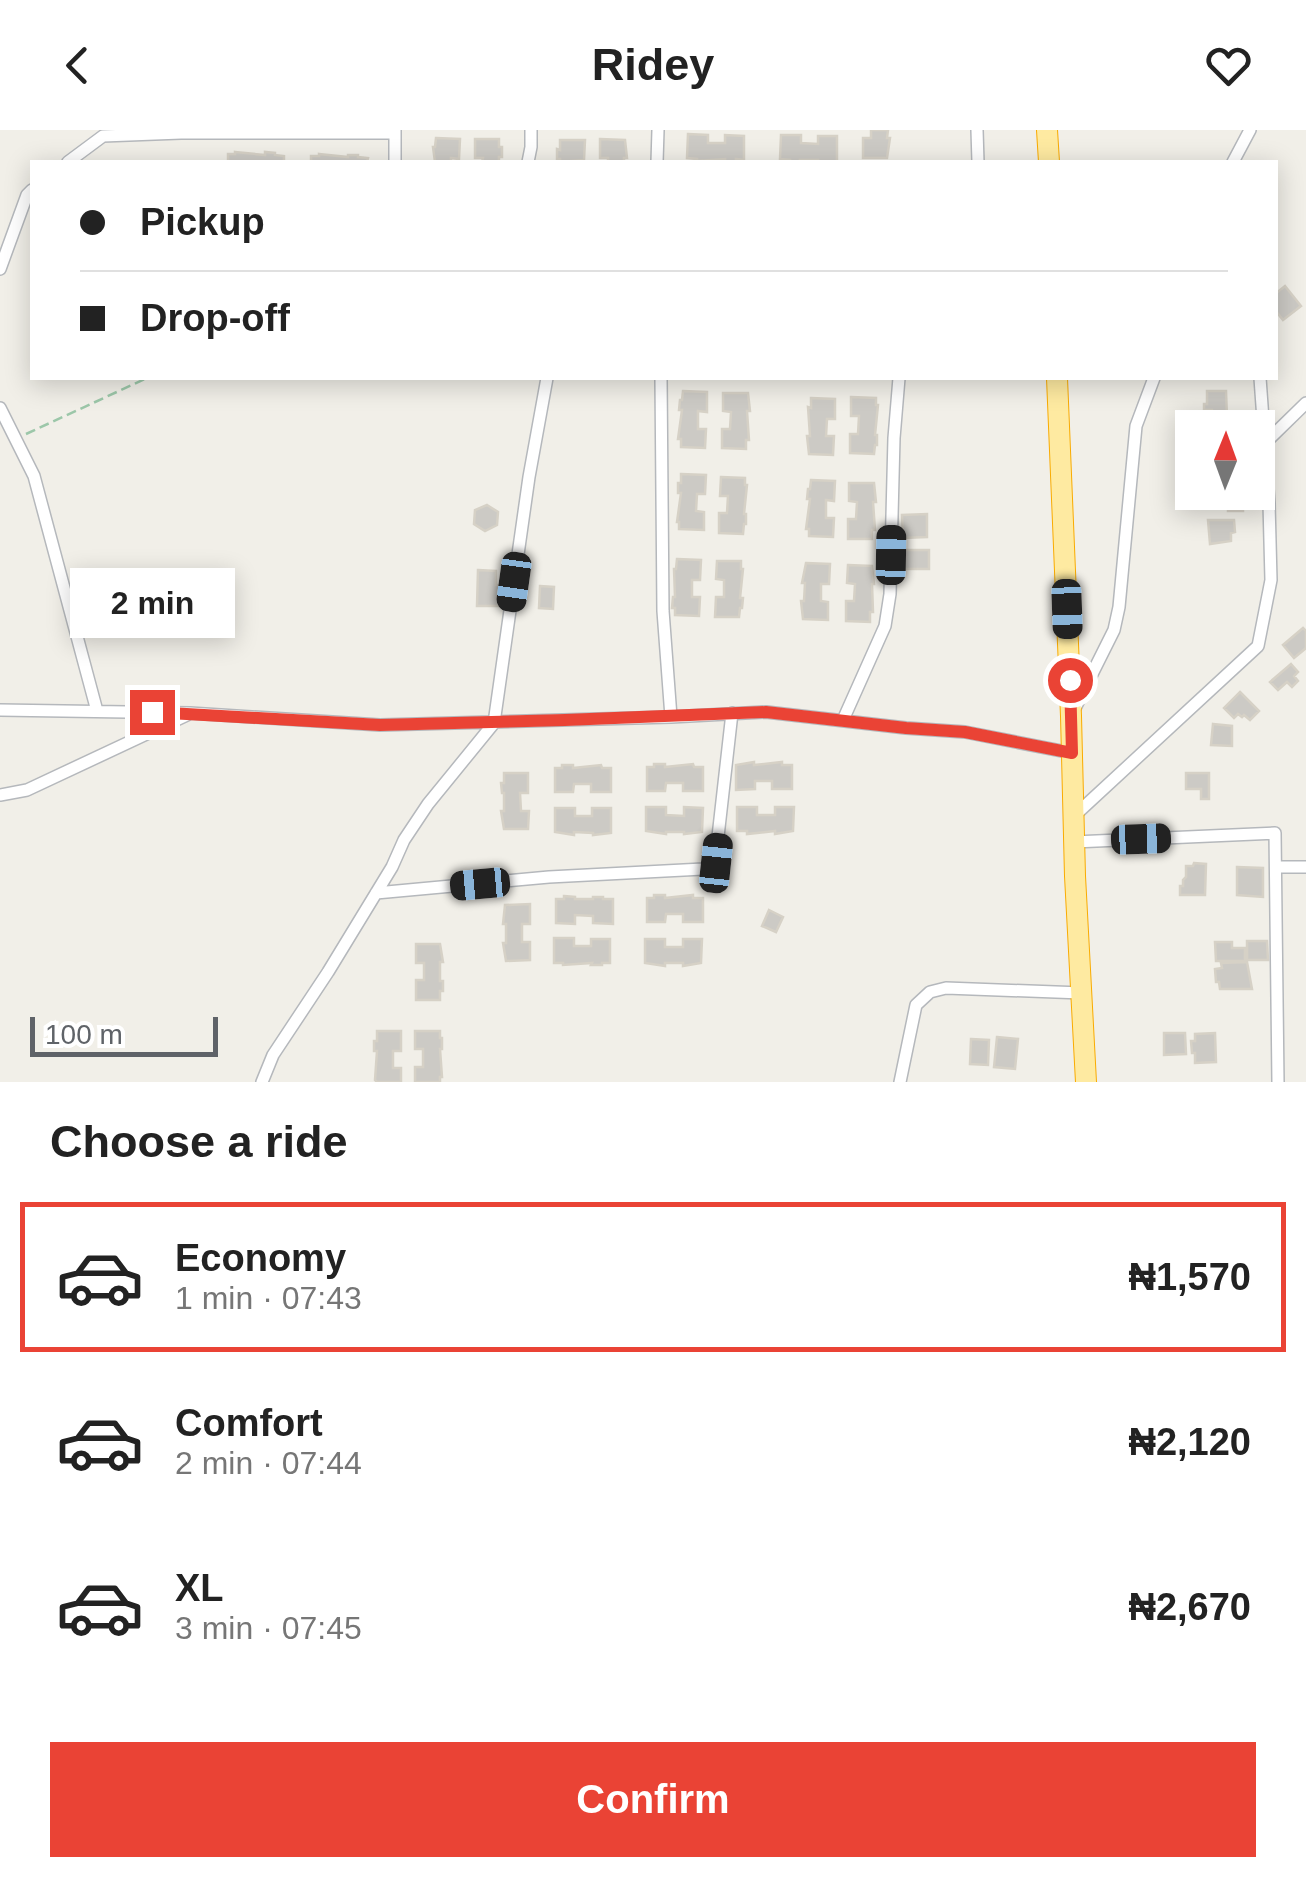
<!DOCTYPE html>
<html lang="en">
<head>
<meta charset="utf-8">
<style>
  body { margin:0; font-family:Arial,sans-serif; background:#f6f6f6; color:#222; height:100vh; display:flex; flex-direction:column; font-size:38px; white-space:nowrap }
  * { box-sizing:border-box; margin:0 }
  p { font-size:32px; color:#767676 }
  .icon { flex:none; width:55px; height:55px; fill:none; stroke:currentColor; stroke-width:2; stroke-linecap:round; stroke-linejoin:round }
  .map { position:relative; height:952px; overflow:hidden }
  .side { display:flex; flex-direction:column; background:#fff; flex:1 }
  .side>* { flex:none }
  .hud { position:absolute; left:30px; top:30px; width:1248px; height:220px; border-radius:0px; box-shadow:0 5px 25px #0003; display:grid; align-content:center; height:220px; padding:0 50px; background:#fff }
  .needle { width:65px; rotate:1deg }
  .fabs { position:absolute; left:1175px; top:280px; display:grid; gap:20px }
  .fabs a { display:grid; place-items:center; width:100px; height:100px; border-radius:0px; background:#fff; box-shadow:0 5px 25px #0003; font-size:50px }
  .scale { position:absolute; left:30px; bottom:25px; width:188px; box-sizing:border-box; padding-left:10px; border:5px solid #5f6368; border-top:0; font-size:28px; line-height:35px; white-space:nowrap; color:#5f6368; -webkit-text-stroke:8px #fff; paint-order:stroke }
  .end { position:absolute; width:45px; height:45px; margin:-22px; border:12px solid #ea4335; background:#fff; box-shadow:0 0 0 5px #fff }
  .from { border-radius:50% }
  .bubble { position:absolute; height:70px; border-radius:0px; background:#fff; box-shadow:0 5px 25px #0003; font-size:32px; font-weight:700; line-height:70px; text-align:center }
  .car { position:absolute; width:30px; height:60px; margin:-30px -15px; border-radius:12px; box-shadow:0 0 8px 2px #0007; background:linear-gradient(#222 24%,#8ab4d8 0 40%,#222 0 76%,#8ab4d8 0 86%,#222 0) }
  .hud b { display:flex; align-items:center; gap:35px; height:95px; font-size:38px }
  .hud b+b { border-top:2px solid #e0e0e0 }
  .hud i { width:25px; height:25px; background:#222 }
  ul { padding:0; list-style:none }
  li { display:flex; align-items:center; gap:30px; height:150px; margin:0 20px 15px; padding:0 30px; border:5px solid transparent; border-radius:0px }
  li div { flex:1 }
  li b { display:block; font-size:38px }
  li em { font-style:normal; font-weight:700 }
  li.on { border-color:#ea4335 }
  li>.icon { width:90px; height:90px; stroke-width:1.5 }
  h2 { padding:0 50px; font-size:45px; line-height:120px }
  .action { display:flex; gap:20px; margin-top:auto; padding:20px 50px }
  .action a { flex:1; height:115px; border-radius:0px; background:#ea4335; color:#fff; font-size:40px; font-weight:700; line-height:115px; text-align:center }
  header { display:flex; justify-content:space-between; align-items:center; height:130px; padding:0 50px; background:#fff; font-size:45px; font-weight:700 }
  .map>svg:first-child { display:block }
  .building { fill:#cccac5; stroke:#d6d1c6; stroke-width:2.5 }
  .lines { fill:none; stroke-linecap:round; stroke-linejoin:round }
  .minor-casing { stroke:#b5b8bc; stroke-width:14 }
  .trunk-casing { stroke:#f9ab00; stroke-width:22 }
  .path { stroke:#9cc7a9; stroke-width:2.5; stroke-dasharray:10 5; stroke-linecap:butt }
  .minor { stroke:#fff; stroke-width:11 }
  .trunk { stroke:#feeaa1; stroke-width:20 }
  .route { stroke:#ea4335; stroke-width:12 }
</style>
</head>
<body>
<header><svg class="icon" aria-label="back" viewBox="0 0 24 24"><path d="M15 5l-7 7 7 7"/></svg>Ridey<svg class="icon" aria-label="heart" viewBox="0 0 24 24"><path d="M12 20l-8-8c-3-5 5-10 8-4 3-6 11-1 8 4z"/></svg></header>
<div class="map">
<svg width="1306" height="952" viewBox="0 0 1306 952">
  <rect width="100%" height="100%" fill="#f1efe8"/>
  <!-- building -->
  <path class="building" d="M871,0H888L887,8H890L887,28H863V8H871Z
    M688,4L708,5V13H725V5L744,6V30L736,29V32H725V29L697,31V29L687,28Z
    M781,5H801V13L818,14V6H837V31L818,32V30H800V32H790V30L780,29Z
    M436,8L460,9L459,29L451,28V32H435L433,17H435Z
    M475,9H499V17H502V27H499V32H482L483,28H475Z
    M600,9L625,10L627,28H624V32H608V28H600Z
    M560,10H585L584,30L560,32V29H557V19L560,20Z
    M235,22L265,25V22L275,23V25L284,26V32H228V24H235Z
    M319,24L348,27V25H358V27L368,28L367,32H311V26H319Z
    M1285,156L1301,176L1283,190L1275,180V164Z
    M683,261L707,262V282L698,281V299H706L705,318L681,317V309H678L682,280H679L680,270H682Z
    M1207,261H1226L1227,287L1213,288L1212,280H1204V274H1207Z
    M723,263H748L750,281H747L749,310H746V319L722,318V299H730L731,282L723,281Z
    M851,267L876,268V275H878L875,305H877V315H875L874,324L850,323V304H858L859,286H851Z
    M811,268L835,269V289H827L826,306H834L833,325L809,324L807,306H810L808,277L811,278Z
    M681,344L706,345L705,364H697L696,381L704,382V400L679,399V392H677L681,363H678V353H681Z
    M721,347L745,348V355H747L744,384H746V394H744L743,404L719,403V383H727L728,366H720Z
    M811,350L835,351L834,371L826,370V388H834L833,407L809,406V399H806L810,369H807L808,359H810Z
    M849,353H874L876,372H873L875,400H872V409H848V389H856L857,372L849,371Z
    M1228,362H1252V375H1243V381H1228Z
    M487,375L498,382L497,395L485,401L474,394L475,380Z
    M927,384V407L903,408L902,385Z
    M1208,390H1234L1235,402L1231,403V411L1210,414Z
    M904,420H929V439H904Z
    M677,429L701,430L700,450H692V467H700L699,486L675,485V478H672L673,467H675L674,439H676Z
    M717,431H741V439H743L740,468H743L742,478H740L739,487H715L716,467H724V450L716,449Z
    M806,433L830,434L829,454H821V471L828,472V490L803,489L801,471H804L805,453H802Z
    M848,435L872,436L874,454H872L873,482H870V492L846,491V471H854L855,454L847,453Z
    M478,440L496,441V455H503V476H477Z
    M540,456L554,457L553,479L539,478Z
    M1303,498L1306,501V518L1294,528L1283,515Z
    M1291,534L1298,542L1294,546L1298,551L1292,557L1287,552L1278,560L1270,552Z
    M1240,562L1259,581L1250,590L1244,585L1242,587L1238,584L1234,588L1224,578Z
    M1213,594L1232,596V616L1211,615Z
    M754,632V635L782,632V635H792V659H772V651H755V659L736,660V635Z
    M654,634H665V637L693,634L694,637H703V661H683V653H666L665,661H647V637H654Z
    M562,635H573V638L601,635L602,638H611V662H591V654H574L573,662H555V638H562Z
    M504,643H528V663H520L521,681H529L528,699H504L501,681H504V663H502L501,653H504Z
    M1186,643H1209V669H1201V659H1186Z
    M646,677H666V685L684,686V677L703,678L702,702L684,704V702H666V704L646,701Z
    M737,677H757V685H775V677H794L793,701L775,704V701L747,704V701H737Z
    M555,678H575V686H592V678H611V703L593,705V703L574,702V705L555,702Z
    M1194,733L1206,734L1205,765H1180V756H1183V750L1186,747V736H1193Z
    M1237,737L1263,738V767L1237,765Z
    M654,765H665V768L693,765V768H703V792H683V784H666L665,792H647V768H654Z
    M564,766L575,767V769H593V767H603V769H613V794L593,793V786L575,785V794L556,793V769H564Z
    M530,774V794H522V812H530V830L506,831L503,813H506V794H503L505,775Z
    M769,780L783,787L776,802L762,796Z
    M554,808H574V816H591V809H610V833H602V835H591L592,833L563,835V833H554Z
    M645,809H665V817H683V809H702L701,833L683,836V833H665V836L645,833Z
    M1247,811H1267L1268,830H1247Z
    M1215,812H1232V818H1245V831H1216Z
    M416,814H440L443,832H440V851H443V861H440V870H416V850H424V833H416Z
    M1247,832L1252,859H1220L1219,852H1216L1215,839L1222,838L1221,833Z
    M377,901H401V921H393V938H401V952H377L375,950L377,921H374V911H377Z
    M415,901H440V908H442V919H440L442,947H440V952H415V937H423V919H415Z
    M1164,903H1185L1186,924L1164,925Z
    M1215,903L1216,932L1195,933V923H1192L1191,911H1195V904Z
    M997,907L1018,909L1015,939L994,937Z
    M971,909L989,910L988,935L970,934Z"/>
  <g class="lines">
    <defs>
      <path id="minor" d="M977,0L978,32
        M68,32L103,6L181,3H395V0
        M395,32V3
        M528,32L531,17V0
        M657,32L658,0
        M1233,32L1250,0
        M0,139L27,65L32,60
        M661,248L663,481L671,587
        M0,278L34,346L97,581
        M1265,313L1306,273
        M0,580L190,583L380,595L671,587L766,582L906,598L965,602L1072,623
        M1073,582L1114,500L1119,477L1136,296L1154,248
        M843,590L885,496L890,464L894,308L899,248
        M0,665L27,660L187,585
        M1074,686L1258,516L1271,450L1269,373L1260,248
        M1074,712L1275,703L1278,952
        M1277,737H1306
        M376,763L549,747L703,739L715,733L732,583
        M262,952L273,925L328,842L392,737L404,710L428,674L494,593L529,347L547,248
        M900,952L916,875L930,862L946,858L1082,863"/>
      <path id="trunk" d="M1047,0L1049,32
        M1057,248L1071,586L1075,746L1086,952"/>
    </defs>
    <!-- minor casing -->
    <use href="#minor" class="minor-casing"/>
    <!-- trunk casing -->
    <use href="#trunk" class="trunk-casing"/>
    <!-- path -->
    <path class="path" d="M26,304L147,248"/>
    <!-- minor -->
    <use href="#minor" class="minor"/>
    <!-- trunk -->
    <use href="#trunk" class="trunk"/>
  </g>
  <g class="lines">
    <!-- route -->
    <path class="route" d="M152,582L380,595L565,590L766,582L906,598L965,602L1072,623L1070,550"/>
  </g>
</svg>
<div class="fabs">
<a><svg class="needle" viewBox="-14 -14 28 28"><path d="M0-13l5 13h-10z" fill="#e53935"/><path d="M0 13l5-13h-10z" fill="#767676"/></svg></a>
</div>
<div class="scale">100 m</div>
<i class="end from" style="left:1070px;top:550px"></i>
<i class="end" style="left:152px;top:582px"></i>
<div class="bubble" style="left:70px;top:438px;width:165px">2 min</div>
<i class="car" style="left:891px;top:425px;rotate:1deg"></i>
<i class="car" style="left:514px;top:452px;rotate:188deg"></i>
<i class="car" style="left:1067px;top:479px;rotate:178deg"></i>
<i class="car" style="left:1141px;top:709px;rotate:88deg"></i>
<i class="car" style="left:716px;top:733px;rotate:6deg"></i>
<i class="car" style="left:480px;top:754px;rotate:265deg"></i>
<div class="hud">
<b><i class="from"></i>Pickup</b>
<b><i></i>Drop-off</b>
</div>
</div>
<section class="side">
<h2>Choose a ride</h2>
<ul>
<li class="on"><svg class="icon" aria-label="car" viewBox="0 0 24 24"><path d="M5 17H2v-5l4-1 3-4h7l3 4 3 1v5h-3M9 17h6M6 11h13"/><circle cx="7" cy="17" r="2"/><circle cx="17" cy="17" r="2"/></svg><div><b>Economy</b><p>1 min · 07:43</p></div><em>₦1,570</em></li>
<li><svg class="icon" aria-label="car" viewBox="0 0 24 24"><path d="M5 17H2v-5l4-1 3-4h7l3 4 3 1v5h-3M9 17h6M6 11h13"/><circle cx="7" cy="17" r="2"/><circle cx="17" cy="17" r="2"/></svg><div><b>Comfort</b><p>2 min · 07:44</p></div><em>₦2,120</em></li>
<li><svg class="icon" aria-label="car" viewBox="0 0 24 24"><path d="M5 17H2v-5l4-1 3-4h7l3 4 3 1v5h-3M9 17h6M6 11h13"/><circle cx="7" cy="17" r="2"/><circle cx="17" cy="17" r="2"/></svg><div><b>XL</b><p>3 min · 07:45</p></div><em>₦2,670</em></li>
</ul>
<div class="action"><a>Confirm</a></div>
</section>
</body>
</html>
